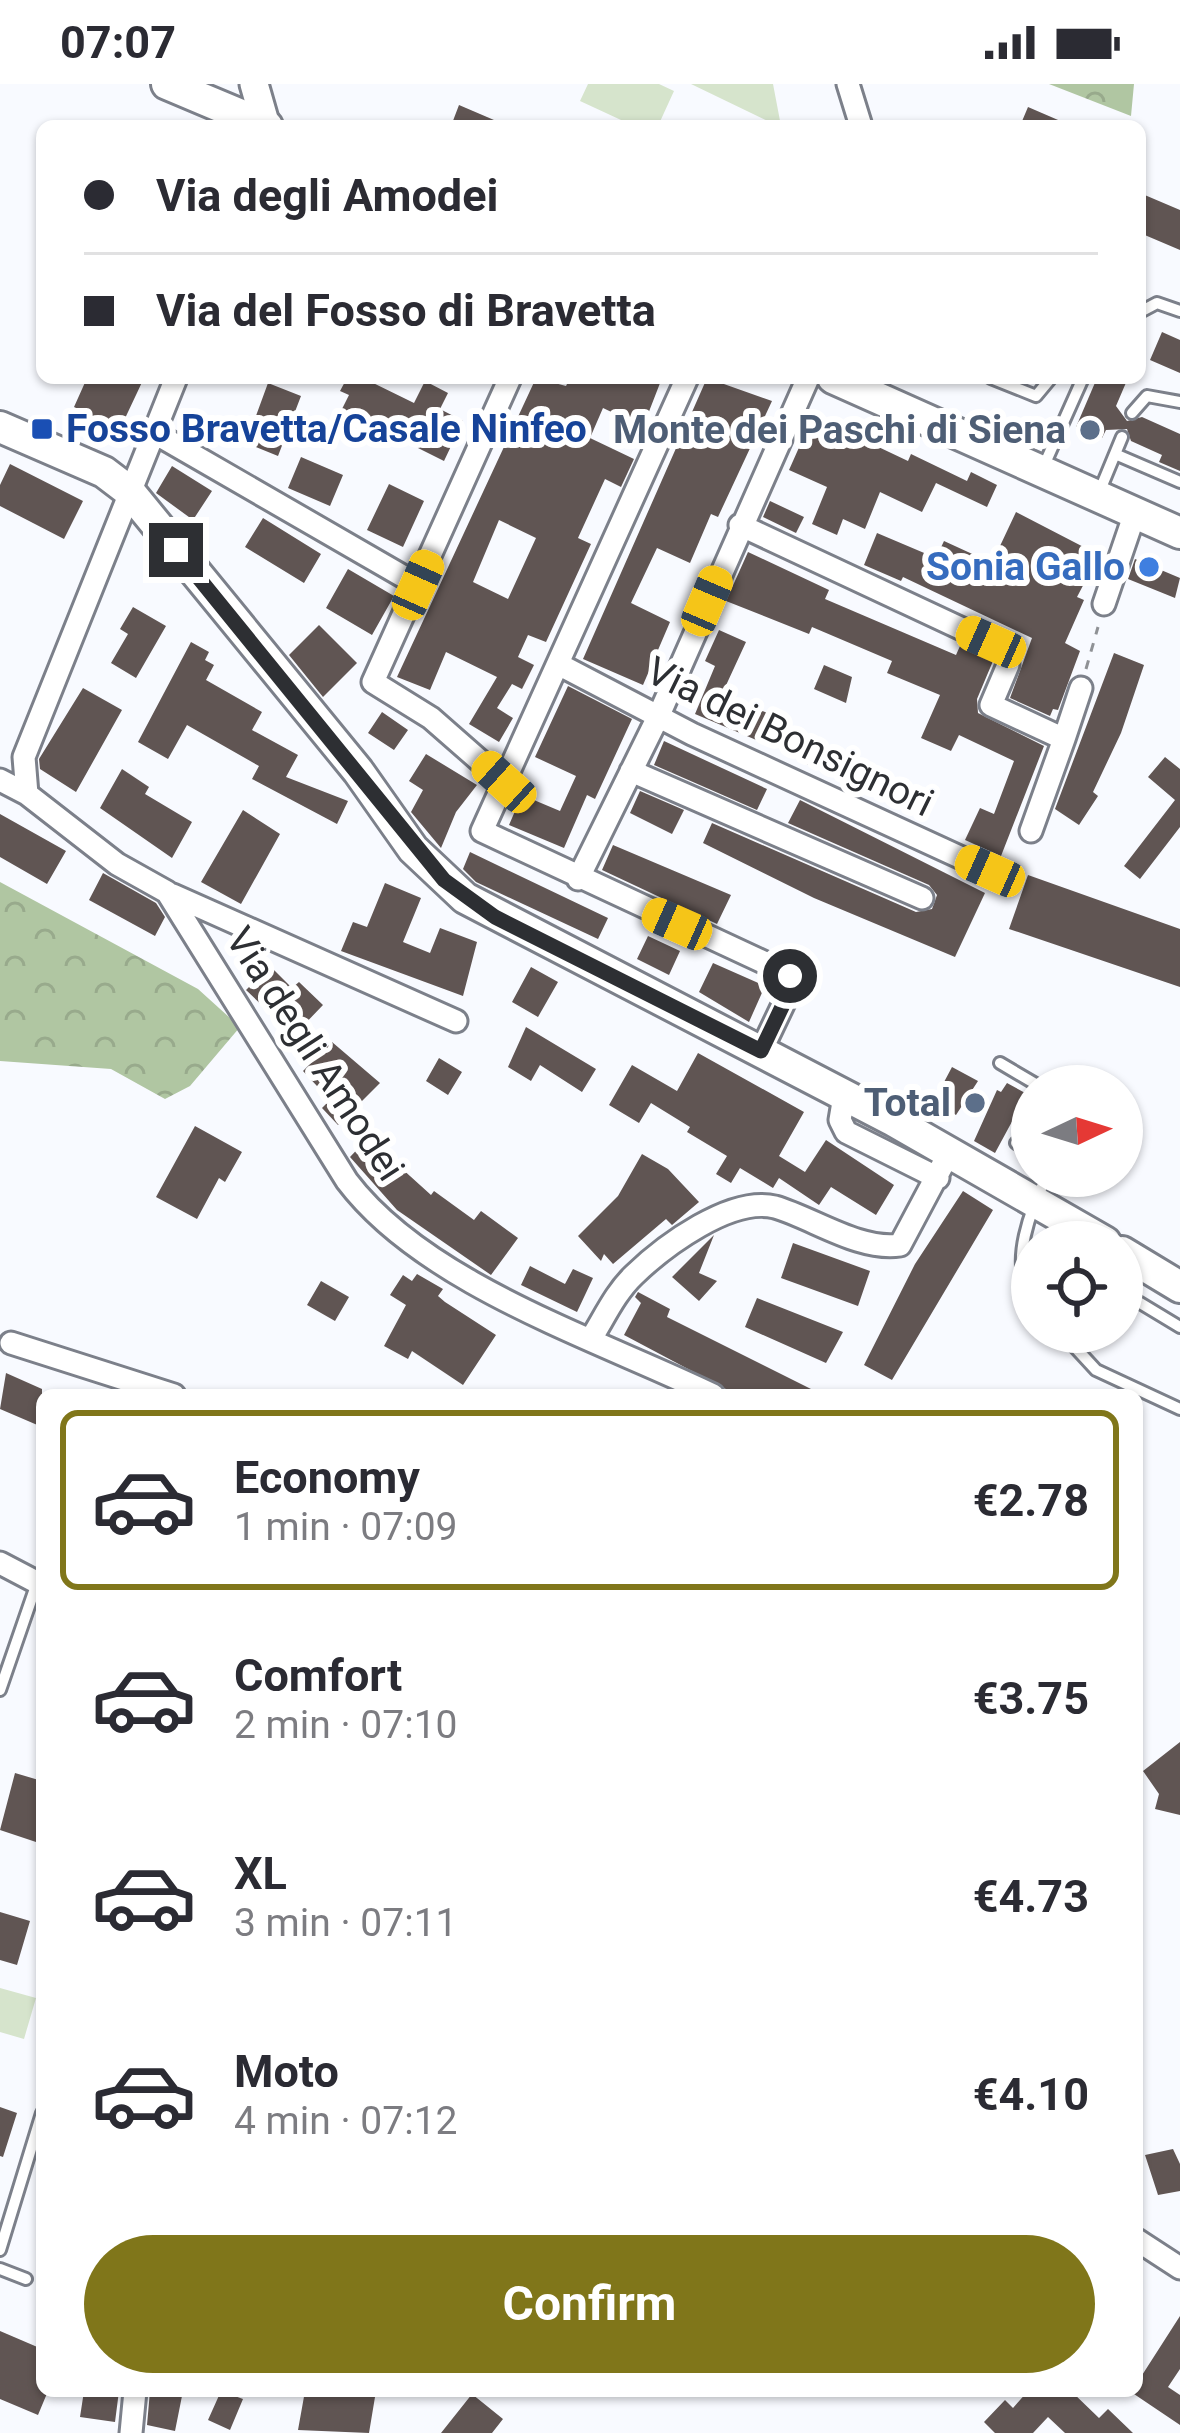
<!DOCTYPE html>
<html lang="en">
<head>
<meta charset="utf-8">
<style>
  body { margin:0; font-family:Roboto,sans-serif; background:#f2f2f3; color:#2b2b33; height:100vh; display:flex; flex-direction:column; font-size:45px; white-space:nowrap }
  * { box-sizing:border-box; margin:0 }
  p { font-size:39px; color:#7c7c81 }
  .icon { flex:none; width:66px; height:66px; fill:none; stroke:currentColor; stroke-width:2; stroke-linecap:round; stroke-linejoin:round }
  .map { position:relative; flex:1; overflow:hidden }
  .side { position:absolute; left:36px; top:1305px; width:1107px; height:1008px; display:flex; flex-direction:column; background:#fff; border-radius:18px; box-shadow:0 3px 9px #0004 }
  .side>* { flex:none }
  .hud { position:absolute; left:36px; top:36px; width:1110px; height:264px; border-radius:18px; box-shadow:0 3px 9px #0004; display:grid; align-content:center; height:264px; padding:0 48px; background:#fff }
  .needle { width:78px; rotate:86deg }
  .buttons { position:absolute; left:1011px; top:981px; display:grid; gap:24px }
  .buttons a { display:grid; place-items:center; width:132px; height:132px; border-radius:50%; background:#fff; box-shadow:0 3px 9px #0004; font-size:60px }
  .end { position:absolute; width:54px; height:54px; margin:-27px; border:15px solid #2d2f33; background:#fff; box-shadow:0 0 0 6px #fff }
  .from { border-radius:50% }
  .car { position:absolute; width:36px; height:72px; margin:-36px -18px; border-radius:15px; box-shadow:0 0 9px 3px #0007; background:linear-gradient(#f5c518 24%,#345 0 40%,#f5c518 0 76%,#345 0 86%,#f5c518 0) }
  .hud b { display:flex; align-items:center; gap:42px; height:114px; font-size:45px }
  .hud b+b { border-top:3px solid #e1e1e2 }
  .hud i { width:30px; height:30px; background:#2b2b33 }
  ul { padding:21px 0 0; list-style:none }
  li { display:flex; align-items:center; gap:36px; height:180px; margin:0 24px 18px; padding:0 24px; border:6px solid transparent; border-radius:18px }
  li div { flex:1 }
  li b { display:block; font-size:45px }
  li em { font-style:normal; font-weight:700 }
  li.active { border-color:#80761a }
  li>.icon { width:108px; height:108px; stroke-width:1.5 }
  .primary-button { display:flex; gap:24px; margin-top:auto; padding:24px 48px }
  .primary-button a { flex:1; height:138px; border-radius:72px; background:#80761a; color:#fff; font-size:48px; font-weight:700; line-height:138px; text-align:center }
  .status { display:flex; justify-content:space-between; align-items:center; height:84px; padding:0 60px; background:#fff; direction:ltr }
  .status svg { height:33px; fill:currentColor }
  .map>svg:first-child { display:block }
  .grass { fill:#d6e4cc }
  .forest { fill:url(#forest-crowns) }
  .building { fill:#605553; fill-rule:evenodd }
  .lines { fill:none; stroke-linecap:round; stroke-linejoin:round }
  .service-casing { stroke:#7c808a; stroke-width:16 }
  .minor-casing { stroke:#7c808a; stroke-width:27 }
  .tertiary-casing { stroke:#7c808a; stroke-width:33 }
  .secondary-casing { stroke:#7c808a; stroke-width:36 }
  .path { stroke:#8f9195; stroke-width:3; stroke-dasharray:9 9; stroke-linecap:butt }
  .service { stroke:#fff; stroke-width:10 }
  .minor { stroke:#fff; stroke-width:21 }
  .tertiary { stroke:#fff; stroke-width:27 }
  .secondary { stroke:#fff; stroke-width:30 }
  .route { stroke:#2d2f33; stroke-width:15 }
  .transit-dot { fill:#1a4fb4; stroke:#fff; stroke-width:4.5 }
  .service-dot { fill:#5c6f8a; stroke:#fff; stroke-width:4.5 }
  .shop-dot { fill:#3f7fe0; stroke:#fff; stroke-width:4.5 }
  .labels { text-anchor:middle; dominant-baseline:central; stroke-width:12; stroke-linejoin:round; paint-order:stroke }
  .transit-label { font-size:39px; font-weight:bold; fill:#164399; stroke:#fff; text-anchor:start }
  .service-label { font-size:39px; font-weight:bold; fill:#4e5e75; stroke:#fff; text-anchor:end }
  .shop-label { font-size:39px; font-weight:bold; fill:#366cbe; stroke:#fff; text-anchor:end }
  .street-label { font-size:39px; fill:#2d2f33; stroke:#fff }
</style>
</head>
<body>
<div class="status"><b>07:07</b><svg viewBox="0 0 49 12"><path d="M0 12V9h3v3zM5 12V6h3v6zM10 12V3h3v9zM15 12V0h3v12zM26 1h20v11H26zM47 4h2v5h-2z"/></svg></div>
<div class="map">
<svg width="1180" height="2349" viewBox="0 0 1180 2349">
  <defs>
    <pattern id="forest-crowns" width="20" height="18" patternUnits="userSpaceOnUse" patternTransform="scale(3)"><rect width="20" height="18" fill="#b0c6a2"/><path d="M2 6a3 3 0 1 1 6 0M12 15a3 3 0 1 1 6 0" fill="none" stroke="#98aa8c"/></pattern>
  </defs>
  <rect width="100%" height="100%" fill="#f8faff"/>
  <!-- grass -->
  <path class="grass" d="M588,0H659L674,7L658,42H634L580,17Z
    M691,0H773L781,42H778Z
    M0,1904L36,1914L24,1955L0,1948Z"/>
  <!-- forest -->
  <path class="forest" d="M1049,0H1134L1131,32Z
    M0,798L198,905L240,943L190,1002L165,1015L111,985L0,977Z"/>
  <!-- building -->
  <path class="building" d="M459,21L508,42H451Z
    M1028,23L1072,42H1020Z
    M1140,109L1180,126V166L1140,149Z
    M1162,248L1180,256V289L1150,276Z
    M87,294H144L120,345L74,323Z
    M347,294H363L414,319L425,297L448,309L440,325L463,337L444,377L404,357L408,349L379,335L372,349L338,333L349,311L340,307Z
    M536,294L566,302L570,294H662L643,343L603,324L590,354L634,375L621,403L605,395L578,454L591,460L546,558L528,551L518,573L534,581L522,605L512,600L497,624L513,634L499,658L469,640L497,593L446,568L430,606L397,593ZM499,436L536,454L508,515L473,498Z
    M707,294L772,317L718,433L711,430L690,479L657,464L631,519L670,538L643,601L583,575Z
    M1097,294H1128L1116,322L1127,337L1142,333L1180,350V387L1159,378L1162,371L1131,357L1127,345L1106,346L1102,354L1076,343Z
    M268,299L301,312L278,372L246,359Z
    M813,332L908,377L911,370L967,397L971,388L997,401L987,423L936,399L922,428L880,408L865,445L843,435L837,451L812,440L827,403L789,386Z
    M301,373L343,391L330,422L288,404Z
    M10,380L83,417L64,455L0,422V401Z
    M172,382L212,407L193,436L156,409Z
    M389,400L424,417L403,463L367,446Z
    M770,417L804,433L796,449L763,433Z
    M1016,428L1099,471L1077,513L1084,516L1065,559L1080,567L1058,626L1053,625L1050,632L1010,614L1032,554L903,493L901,497L864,481L877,449L936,474L944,457L992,479Z
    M263,434L321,470L304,499L245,463Z
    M748,468L829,506L825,515L956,571L960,562L993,577L977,615L978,629L1044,662L1001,772L965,756L980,724L994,730L1014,677L959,651L951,667L921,654L940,611L887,589L892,577L812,543L809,550L726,517Z
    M1135,475L1180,494L1175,514L1128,495Z
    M348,485L394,512L372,551L326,524Z
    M133,523L166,542L136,594L111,579L128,550L120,545Z
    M319,541L357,579L323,613L289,571Z
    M719,546L746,558L722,610L772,631L761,658L695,630L715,582L705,577Z
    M191,558L209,568L205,576L214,581L206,596L262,628L252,646L298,671L286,693L348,717L337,740L252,695L259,682L187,641L168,675L138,658Z
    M1114,569L1144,581L1121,649L1093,708L1098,712L1079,741L1055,725Z
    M824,581L852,593L846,619L814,605Z
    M568,602L632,635L595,715L587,711L564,764L509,741L522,711L560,727L576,692L535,673Z
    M83,604L122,626L76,708L40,685L39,675Z
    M382,628L408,646L394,666L368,649Z
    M806,654L846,667L835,692L797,676Z
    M664,657L767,705L757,726L654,681Z
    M426,670L477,701L456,728L441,764L411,728L423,706L409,697Z
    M1165,673L1180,685V743L1140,795L1124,782L1175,716L1148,693Z
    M122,685L149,703L145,710L192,738L172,774L100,724Z
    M640,707L684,726L672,750L630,729Z
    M800,716L985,809L955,873L814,814L703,759L712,739L916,828L932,825L937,811L929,801L788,739Z
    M243,726L280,750L241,820L201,798Z
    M0,730L66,767L47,800L0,773Z
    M613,761L731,811L717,840L602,786Z
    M470,768L608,834L598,855L476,798L463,785Z
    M103,789L156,819L165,833L155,852L89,816Z
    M1028,791L1180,845V903L1009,845Z
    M385,799L421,814L403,858L430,869L440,844L477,858L463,912L341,867L353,838L367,843Z
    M648,852L680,867L669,891L637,875Z
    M713,879L765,902L749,938L699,908Z
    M270,882L292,904L299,898L323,921L299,946L277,924L271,930L246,906Z
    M531,883L558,898L538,933L512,918Z
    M526,943L596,985L582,1008L540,981L531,997L508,983Z
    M332,958L380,999L338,1041L322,1024L330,1016L303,987Z
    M698,969L804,1028L779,1072L805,1088L826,1056L894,1101L876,1131L831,1103L819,1121L779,1094L773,1104L740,1084L731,1099L716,1090L727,1072L687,1048L690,1043L651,1019L639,1039L609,1021L632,981L677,1007Z
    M439,974L462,988L448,1011L426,997Z
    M952,983L978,997L956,1031L934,1017Z
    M1007,999L1027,1010L995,1069L974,1057L997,1006L1001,1008Z
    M195,1042L242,1068L225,1098L219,1094L197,1135L156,1113Z
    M368,1054L431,1111L434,1107L474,1136L481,1127L518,1154L491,1191L397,1126L350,1073Z
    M642,1070L668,1085L699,1118L672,1141L666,1135L613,1180L604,1170L601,1177L578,1152L618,1112Z
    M963,1107L993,1126L892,1296L864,1281L915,1180Z
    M714,1151L699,1189L717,1197L699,1217L672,1193Z
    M793,1159L870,1187L858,1222L781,1194Z
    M530,1182L565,1200L573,1185L593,1194L577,1228L521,1201Z
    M417,1190L443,1205L438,1212L445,1218L496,1251L463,1301L412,1267L408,1275L384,1262L406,1221L390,1211L403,1191L412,1197Z
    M321,1197L349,1213L335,1237L307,1221Z
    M638,1208L670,1225L667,1233L823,1311H737L624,1251L641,1219L635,1213Z
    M757,1214L843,1248L826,1279L745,1243Z
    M6,1289L42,1305V1343L0,1325Z
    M1180,1658V1731L1155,1725L1159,1710L1143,1687Z
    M15,1689L42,1697V1760L0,1746Z
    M0,1828L30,1837L17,1881L0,1876Z
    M0,2023L17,2029L3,2073L0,2072Z
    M1173,2065L1180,2080V2107L1158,2111L1145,2071Z
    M1180,2232V2285L1168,2303L1180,2311V2341L1131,2308L1137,2307V2299Z
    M0,2247L42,2265V2307H48L38,2331L0,2315Z
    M84,2307H119L115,2338L80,2333Z
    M150,2307H183L175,2347L147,2341Z
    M221,2307L243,2315L230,2346L208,2336Z
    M305,2307H376L369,2349L298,2346Z
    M1028,2307H1071L1099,2334L1108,2325L1133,2349H1065L1048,2333L1033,2349H995L984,2338L1005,2316L1013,2324Z
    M472,2310L503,2335L492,2349H441Z"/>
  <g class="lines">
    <defs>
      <path id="service" d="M1140,228L1157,219L1180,227
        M991,294L1036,312L1051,294
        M1132,329L1147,312L1180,318
        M1115,370L1180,398
        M1042,386L1083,294
        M1098,411L1122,353
        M1000,979L1039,1002
        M1016,1059L1032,1067
        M1122,1208L1180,1243
        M1032,1211C1008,1181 1032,1122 1047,1092
        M1061,1248L1096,1286L1180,1325
        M0,1606L37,1499
        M0,2166L42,2029
        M0,2185L26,2195"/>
      <path id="minor" d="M848,0L861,42
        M687,294L482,747L789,890L791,904L761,967
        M153,348L418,501
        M740,441L1007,566L1008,581L991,621L1064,655L1031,747
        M1104,520L1135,429
        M560,581L692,650L990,787
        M1064,655L1081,604
        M631,687L922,814
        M0,696L27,710L117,780L167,808L347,1097C425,1200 597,1255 713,1311
        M504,698L431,634L373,598L510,294
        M27,710L24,673L176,294
        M578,795L659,631L808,294
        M173,811L456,937
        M844,1012L840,1036L846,1048L938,1094
        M592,1253C605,1232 616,1208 634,1191C664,1162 731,1112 775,1123C813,1134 859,1167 900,1161L950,1067
        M11,1259L174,1311
        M0,1479L42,1501
        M1137,2156L1180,2184
        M131,2349L135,2307"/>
      <path id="tertiary" d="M254,0L266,42"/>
      <path id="secondary" d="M167,0L267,42
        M833,294L1180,449
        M0,343L104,388L129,407L358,687L413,765L465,814L894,1037L1105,1158
        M1122,1168L1180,1203"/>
    </defs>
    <!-- service casing -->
    <use href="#service" class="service-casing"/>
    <!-- minor casing -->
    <use href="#minor" class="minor-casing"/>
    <!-- tertiary casing -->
    <use href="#tertiary" class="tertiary-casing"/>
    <!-- secondary casing -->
    <use href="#secondary" class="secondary-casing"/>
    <!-- path -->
    <path class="path" d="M1086,585L1098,543"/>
    <!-- service -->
    <use href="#service" class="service"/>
    <!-- minor -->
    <use href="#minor" class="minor"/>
    <!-- tertiary -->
    <use href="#tertiary" class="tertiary"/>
    <!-- secondary -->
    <use href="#secondary" class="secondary"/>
  </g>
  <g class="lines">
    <!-- route -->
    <path class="route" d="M176,466L444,796L495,833L761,967L791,904L790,892"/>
  </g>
  <!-- markers -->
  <rect class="transit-dot" x="30" y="333" width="24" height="24" rx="6"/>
  <g class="service-dot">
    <circle cx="1090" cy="346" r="12"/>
    <circle cx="975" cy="1019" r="12"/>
  </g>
  <circle class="shop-dot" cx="1149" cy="483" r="12"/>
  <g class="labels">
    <!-- transit labels -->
    <g class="transit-label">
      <text x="66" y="345">Fosso Bravetta/Casale Ninfeo</text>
    </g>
    <!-- service labels -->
    <g class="service-label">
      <text x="1066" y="346">Monte dei Paschi di Siena</text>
      <text x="951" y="1019">Total</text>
    </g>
    <!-- shop labels -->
    <g class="shop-label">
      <text x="1125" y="483">Sonia Gallo</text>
    </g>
    <!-- street labels -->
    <g class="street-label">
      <text transform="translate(790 653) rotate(26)">Via dei Bonsignori</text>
      <text transform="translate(315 970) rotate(57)">Via degli Amodei</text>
    </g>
  </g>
</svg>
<div class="buttons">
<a><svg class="needle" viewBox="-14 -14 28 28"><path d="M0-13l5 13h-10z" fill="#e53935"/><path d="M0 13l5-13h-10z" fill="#7c7c81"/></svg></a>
<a><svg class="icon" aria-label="locate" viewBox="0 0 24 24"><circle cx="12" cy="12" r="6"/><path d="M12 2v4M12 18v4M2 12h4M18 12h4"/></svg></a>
</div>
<i class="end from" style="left:790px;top:892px"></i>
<i class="end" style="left:176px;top:466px"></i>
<i class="car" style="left:418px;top:501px;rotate:24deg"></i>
<i class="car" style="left:707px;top:517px;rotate:23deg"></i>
<i class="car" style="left:991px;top:558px;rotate:294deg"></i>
<i class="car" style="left:504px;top:698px;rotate:312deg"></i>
<i class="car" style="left:990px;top:787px;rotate:294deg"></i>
<i class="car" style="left:677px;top:840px;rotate:294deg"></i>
<div class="hud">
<b><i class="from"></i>Via degli Amodei</b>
<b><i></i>Via del Fosso di Bravetta</b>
</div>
<section class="side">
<ul>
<li class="active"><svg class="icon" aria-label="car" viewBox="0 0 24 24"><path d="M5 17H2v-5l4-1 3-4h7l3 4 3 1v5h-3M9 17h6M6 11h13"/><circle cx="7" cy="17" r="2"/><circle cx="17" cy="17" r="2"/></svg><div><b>Economy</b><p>1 min · 07:09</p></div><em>€2.78</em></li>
<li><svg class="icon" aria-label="car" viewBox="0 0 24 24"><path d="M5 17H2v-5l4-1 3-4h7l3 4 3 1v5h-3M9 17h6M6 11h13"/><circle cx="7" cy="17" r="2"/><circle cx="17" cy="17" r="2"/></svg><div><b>Comfort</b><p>2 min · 07:10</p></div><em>€3.75</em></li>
<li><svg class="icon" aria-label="car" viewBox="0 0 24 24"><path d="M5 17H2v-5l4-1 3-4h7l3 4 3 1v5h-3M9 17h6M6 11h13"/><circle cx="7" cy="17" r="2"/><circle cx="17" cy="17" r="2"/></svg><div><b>XL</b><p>3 min · 07:11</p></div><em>€4.73</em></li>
<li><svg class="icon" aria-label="car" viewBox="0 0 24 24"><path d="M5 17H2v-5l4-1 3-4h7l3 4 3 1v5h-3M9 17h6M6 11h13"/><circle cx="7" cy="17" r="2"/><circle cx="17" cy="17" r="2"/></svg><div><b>Moto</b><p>4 min · 07:12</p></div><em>€4.10</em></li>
</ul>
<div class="primary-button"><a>Confirm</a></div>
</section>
</div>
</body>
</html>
